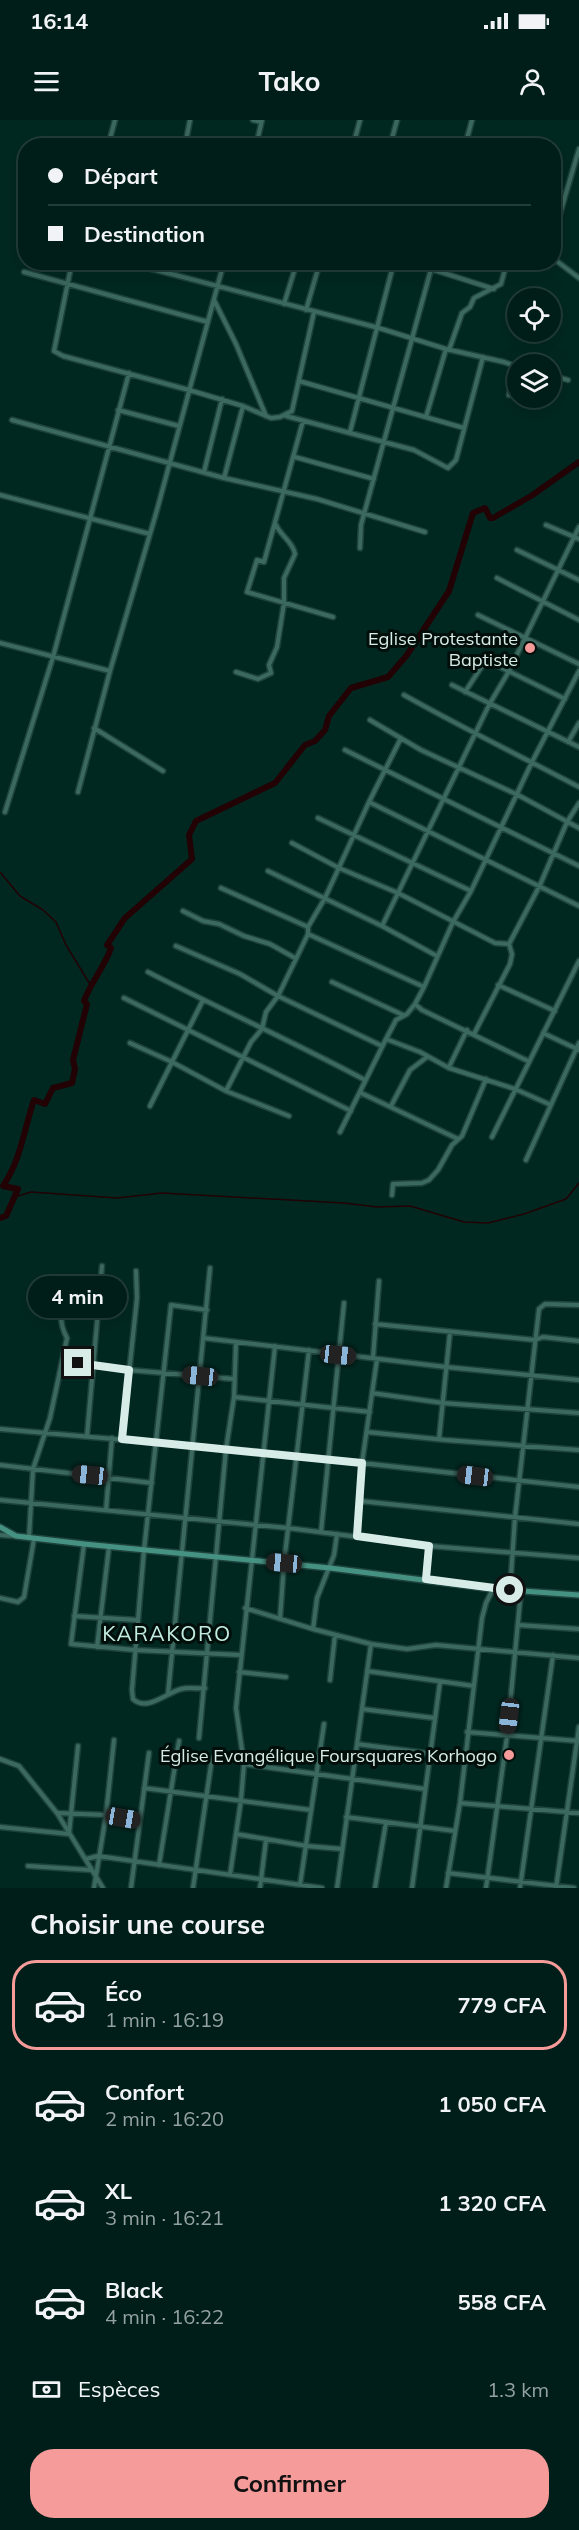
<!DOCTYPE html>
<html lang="fr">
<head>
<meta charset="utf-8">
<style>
  body { margin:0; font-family:Mulish,sans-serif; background:#0a2722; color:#f1f3f6; height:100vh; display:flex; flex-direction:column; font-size:22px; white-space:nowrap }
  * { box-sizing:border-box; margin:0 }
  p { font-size:20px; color:#95a2a2 }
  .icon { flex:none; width:33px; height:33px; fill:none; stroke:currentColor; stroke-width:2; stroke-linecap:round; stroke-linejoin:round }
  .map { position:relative; height:1768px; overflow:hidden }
  .sheet { display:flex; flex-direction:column; background:#001e19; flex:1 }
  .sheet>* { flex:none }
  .guide { position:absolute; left:18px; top:18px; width:543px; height:132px; border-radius:24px; box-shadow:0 6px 24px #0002,0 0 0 2px #223c38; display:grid; align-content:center; height:132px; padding:0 30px; background:#001e19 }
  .buttons { position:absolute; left:507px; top:168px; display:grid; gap:12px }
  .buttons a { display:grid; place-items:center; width:54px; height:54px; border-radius:50%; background:#001e19; box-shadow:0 6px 24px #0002,0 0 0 2px #223c38; font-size:30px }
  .end { position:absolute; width:27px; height:27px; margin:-14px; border:8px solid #d7ece6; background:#111; box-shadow:0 0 0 3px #111 }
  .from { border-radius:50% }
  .bubble { position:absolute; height:42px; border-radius:21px; background:#001e19; box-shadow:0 6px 24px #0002,0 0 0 2px #223c38; font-size:20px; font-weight:700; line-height:42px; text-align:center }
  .car { position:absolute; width:18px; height:36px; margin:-18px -9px; border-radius:8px; box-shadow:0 0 4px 2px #0007; background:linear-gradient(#222 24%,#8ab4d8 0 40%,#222 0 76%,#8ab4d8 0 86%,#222 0) }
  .guide b { display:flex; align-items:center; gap:21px; height:57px; font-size:22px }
  .guide b+b { border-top:2px solid #223c38 }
  .guide i { width:15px; height:15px; background:#f1f3f6 }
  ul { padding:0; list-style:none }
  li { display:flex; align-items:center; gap:18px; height:90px; margin:0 12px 9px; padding:0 18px; border:3px solid transparent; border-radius:24px }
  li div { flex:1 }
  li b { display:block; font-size:22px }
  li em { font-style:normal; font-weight:700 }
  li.on { border-color:#f59b99 }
  li>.icon { width:54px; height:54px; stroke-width:1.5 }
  h2 { padding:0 30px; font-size:27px; line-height:72px }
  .pay { display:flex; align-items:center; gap:15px; height:66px; padding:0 30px; font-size:22px }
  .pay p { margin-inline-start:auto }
  .action { display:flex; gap:12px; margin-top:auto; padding:12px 30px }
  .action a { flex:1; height:69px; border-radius:24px; background:#f59b99; color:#111; font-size:24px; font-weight:700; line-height:69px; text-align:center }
  .status { display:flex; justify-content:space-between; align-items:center; height:42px; padding:0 30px; background:#001e19; direction:ltr }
  .status svg { height:16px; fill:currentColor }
  header { display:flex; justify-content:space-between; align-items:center; height:78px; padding:0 30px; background:#001e19; font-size:27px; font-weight:700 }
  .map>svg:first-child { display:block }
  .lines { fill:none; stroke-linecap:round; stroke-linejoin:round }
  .stream { stroke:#220204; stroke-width:1.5 }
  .river { stroke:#220204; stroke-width:6 }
  .street-casing { stroke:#1e433d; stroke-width:7 }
  .secondary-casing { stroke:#1e433d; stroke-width:8 }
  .street { stroke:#3c695f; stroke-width:4 }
  .secondary { stroke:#469282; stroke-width:5 }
  .route { stroke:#d7ece6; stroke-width:8 }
  .poi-dot { fill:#f59b99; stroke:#010e0a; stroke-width:2 }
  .labels { text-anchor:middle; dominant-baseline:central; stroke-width:6; stroke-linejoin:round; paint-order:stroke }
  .poi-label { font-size:18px; fill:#d7ece6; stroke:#010e0a; text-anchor:end }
  .quarter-label { font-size:21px; letter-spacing:1.5px; fill:#c1ece0; stroke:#010e0a }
</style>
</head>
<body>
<div class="status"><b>16:14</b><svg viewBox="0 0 49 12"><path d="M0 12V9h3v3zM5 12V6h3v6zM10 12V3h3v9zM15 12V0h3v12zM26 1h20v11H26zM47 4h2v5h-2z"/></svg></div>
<header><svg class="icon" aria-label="menu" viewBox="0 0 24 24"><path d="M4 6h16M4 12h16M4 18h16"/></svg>Tako<svg class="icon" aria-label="person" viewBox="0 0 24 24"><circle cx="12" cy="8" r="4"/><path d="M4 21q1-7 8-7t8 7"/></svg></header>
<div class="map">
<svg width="579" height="1768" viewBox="0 0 579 1768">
  <rect width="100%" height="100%" fill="#002821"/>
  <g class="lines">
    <!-- stream -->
    <path class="stream" d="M0,752L20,776L43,790L56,802L66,825L91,866
      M15,1077L31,1072L117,1078L162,1073L344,1083L377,1087L410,1086L464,1102L488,1103L524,1094L566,1079L579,1063"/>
    <!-- river -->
    <path class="river" d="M0,1098L6,1096L18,1069L3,1066C21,1040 24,1009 34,980L45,984L53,968L72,963L75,949L73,940L87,884L84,881C91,862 105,846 111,828L107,825L125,798L192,739L189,715L196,701L275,663L305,625L315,621L325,610L329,596L351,568L388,557L407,535L449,471L473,393L485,388L490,398H493L531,376L579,342"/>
    <defs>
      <path id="street" d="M253,0L261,2
        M108,23L116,26
        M354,23L365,26
        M108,26L115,0
        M185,26L190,0
        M256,26L262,0
        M353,26L360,0
        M390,26L397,0
        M465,26L472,0
        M554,76L563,79
        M21,113L26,115
        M554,114L579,29
        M554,139L579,158
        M72,142L54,231L63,236L189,270L243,286L271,298L280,297L292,291L314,192
        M125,142L379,208L446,229L504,242L518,247
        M409,142L494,169
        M150,149L152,142
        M24,152L208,202
        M214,180L236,224L266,296
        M284,184L297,142
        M306,190L320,142
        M449,230L462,193L470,187L474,178L501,164L507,142
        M550,255L568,260
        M299,261L464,308
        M509,275L515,246
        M118,290L179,306
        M286,296L414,330L448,348L456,340L483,237
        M426,297L446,229
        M12,300L224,358L317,379L425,412
        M303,301L264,442L257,440L247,472L333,497
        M350,312L394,142
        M295,337L374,359
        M204,352L222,279
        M224,358L243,286
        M0,375L150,414
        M546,405L579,419
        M360,428L361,405L433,142
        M517,430L579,460
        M497,458L579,500
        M478,495L579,544
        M0,523L110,551
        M236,552L258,559L271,553L269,545L277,527L284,483V458L295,434C293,422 281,416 276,405
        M452,565L579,627
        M465,572L486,540L565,579
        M404,575C461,607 520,636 579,667
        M370,600L421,630L518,675L579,708
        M94,608L163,651
        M568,622L579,603
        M345,630L579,746
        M78,672L110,551L157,390L224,142
        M369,682L579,786
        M5,692L53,537L129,253
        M318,698L471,771
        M292,723L339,748L398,773L495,823L509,824
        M268,751L382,806L437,836
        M221,768L308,807
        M183,791L203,801L219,804L244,816L270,824L295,838
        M382,806L489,585L509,551L579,407
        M308,814L424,867
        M176,826L240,854L278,876L382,926
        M148,852C220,889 294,922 365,960
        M332,862L403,895
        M498,865L555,891
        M124,878L351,991
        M415,884L422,890L528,941
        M543,913L579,930
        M474,914L510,844L512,834L509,824L540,765L567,702L579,683
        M386,919L420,932L449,948L515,969L551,985
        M130,923L172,942L226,971L289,996
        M449,947L467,910
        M226,971L251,922L262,909L266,892L278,876L308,814V807L325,778L369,682L401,618
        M361,973L458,1019
        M150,986L203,880
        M391,986L410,950L427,937
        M340,1012L386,919L396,900L407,894L415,884L424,867L453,802L471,771L532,642L579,551
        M492,1017L579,841
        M526,1040L579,923
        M392,1075L393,1064L422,1063L429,1060L438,1050L452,1025L462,1016L486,959
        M375,1204L535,1220L543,1217L579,1221
        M203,1218L446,1247L579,1260
        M373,1238L379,1161
        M62,1241L129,1250L234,1259
        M372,1273L443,1283L579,1293
        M234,1277L370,1292
        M0,1309L262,1332L579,1367
        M367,1312L446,1320L579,1330
        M87,1316L102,1146
        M122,1319L137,1178L136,1151
        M439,1319L450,1212
        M0,1345L152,1363
        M0,1380L288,1408L429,1426L579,1438
        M360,1381L579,1404
        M106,1390L112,1318
        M321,1412L344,1183
        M0,1415L14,1416
        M357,1416L362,1343L377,1239
        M29,1418L33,1349L50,1298L67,1218C58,1202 61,1188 64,1171
        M84,1424L71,1524L135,1530L241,1535
        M426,1459L429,1426
        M510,1470L515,1397L539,1189L545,1184L579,1185
        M0,1478L18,1482L24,1477L34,1419
        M245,1488L313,1509L371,1524L407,1529L436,1525L579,1538
        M74,1496L137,1500
        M280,1499L284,1443L309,1230
        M518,1505L579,1509
        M313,1509L317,1478L334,1435L337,1414
        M97,1527L109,1427
        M367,1551L474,1566
        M239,1552L286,1557
        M330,1560L335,1515
        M205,1568C197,1569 189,1567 181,1569C166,1573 147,1592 133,1579L132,1570L144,1430L171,1185L207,1190
        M168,1574L210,1148
        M362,1589L434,1598
        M467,1612L578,1621
        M199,1618L226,1329L234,1277L236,1222
        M357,1624L464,1638
        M0,1639L19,1646L57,1693L103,1768
        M244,1644L425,1669
        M144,1668L311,1690
        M460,1683L579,1693
        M58,1693L106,1695L139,1701
        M346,1697L455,1711
        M0,1707L69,1714L78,1626
        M236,1714L307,1726L342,1729
        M86,1739L98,1736L322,1768
        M159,1745L179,1621
        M28,1746L91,1750
        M448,1753L574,1768
        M230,1755L241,1680L244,1644L236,1588L275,1226
        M300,1765L324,1604
        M94,1768L106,1695L114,1620
        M131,1768L149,1633
        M193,1768L212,1638
        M260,1768L266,1720
        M337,1768L371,1524
        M375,1768L386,1702
        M412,1768L440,1562
        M446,1768L460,1683L482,1498L486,1483L493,1469
        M486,1768L507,1616L521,1471
        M520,1768L553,1535
        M556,1768L579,1607"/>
      <path id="secondary" d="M0,1407L16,1416L84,1424L330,1448L493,1469L579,1475"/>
    </defs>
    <!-- street casing -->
    <use href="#street" class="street-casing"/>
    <!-- secondary casing -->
    <use href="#secondary" class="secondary-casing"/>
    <!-- street -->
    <use href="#street" class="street"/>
    <!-- secondary -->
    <use href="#secondary" class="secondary"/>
  </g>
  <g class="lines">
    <!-- route -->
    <path class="route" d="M78,1243L129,1250L122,1319L362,1343L357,1416L429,1426L426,1459L510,1470"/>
  </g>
  <!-- markers -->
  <g class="poi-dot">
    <circle cx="530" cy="528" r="6"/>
    <circle cx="509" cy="1635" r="6"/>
  </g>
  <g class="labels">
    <!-- poi labels -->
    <g class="poi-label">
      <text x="518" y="518">Eglise Protestante<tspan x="518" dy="21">Baptiste</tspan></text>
      <text x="497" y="1635">Église Evangélique Foursquares Korhogo</text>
    </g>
    <!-- quarter labels -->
    <g class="quarter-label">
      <text x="167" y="1513">KARAKORO</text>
    </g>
  </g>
</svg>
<div class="buttons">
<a><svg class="icon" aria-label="locate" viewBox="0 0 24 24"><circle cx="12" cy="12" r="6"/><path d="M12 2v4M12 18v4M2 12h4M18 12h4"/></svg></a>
<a><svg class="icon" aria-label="layers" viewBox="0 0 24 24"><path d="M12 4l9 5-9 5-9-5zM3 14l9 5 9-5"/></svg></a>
</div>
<i class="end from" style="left:510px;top:1470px"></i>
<i class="end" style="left:78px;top:1243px"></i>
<div class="bubble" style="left:28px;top:1156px;width:99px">4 min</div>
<i class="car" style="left:338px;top:1235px;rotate:96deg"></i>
<i class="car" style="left:200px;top:1256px;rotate:276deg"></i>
<i class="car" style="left:90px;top:1355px;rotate:276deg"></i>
<i class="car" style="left:475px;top:1356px;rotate:277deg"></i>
<i class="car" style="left:284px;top:1443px;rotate:275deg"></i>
<i class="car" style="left:509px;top:1596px;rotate:187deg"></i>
<i class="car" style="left:123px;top:1698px;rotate:100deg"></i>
<div class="guide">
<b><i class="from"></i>Départ</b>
<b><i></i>Destination</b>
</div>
</div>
<section class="sheet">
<h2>Choisir une course</h2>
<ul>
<li class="on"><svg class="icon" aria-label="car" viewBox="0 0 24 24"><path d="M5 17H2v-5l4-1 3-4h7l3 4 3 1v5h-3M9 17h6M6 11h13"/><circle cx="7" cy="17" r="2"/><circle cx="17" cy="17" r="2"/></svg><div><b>Éco</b><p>1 min · 16:19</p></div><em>779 CFA</em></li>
<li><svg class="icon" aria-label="car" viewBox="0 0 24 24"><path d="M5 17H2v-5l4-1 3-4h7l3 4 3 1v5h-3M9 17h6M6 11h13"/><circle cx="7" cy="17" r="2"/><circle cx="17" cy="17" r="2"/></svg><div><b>Confort</b><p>2 min · 16:20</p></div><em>1 050 CFA</em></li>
<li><svg class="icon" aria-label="car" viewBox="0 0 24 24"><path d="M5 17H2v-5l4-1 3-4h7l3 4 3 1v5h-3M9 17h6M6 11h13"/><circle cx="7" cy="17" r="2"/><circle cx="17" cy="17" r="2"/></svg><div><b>XL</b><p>3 min · 16:21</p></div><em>1 320 CFA</em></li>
<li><svg class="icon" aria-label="car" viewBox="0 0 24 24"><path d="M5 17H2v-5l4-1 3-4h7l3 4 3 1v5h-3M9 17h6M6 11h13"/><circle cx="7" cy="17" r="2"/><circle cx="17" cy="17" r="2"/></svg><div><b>Black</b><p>4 min · 16:22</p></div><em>558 CFA</em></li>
</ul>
<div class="pay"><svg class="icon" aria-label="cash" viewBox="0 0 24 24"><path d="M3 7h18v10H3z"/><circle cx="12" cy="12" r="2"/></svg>Espèces<p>1.3 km</p></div>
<div class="action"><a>Confirmer</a></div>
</section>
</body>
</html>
